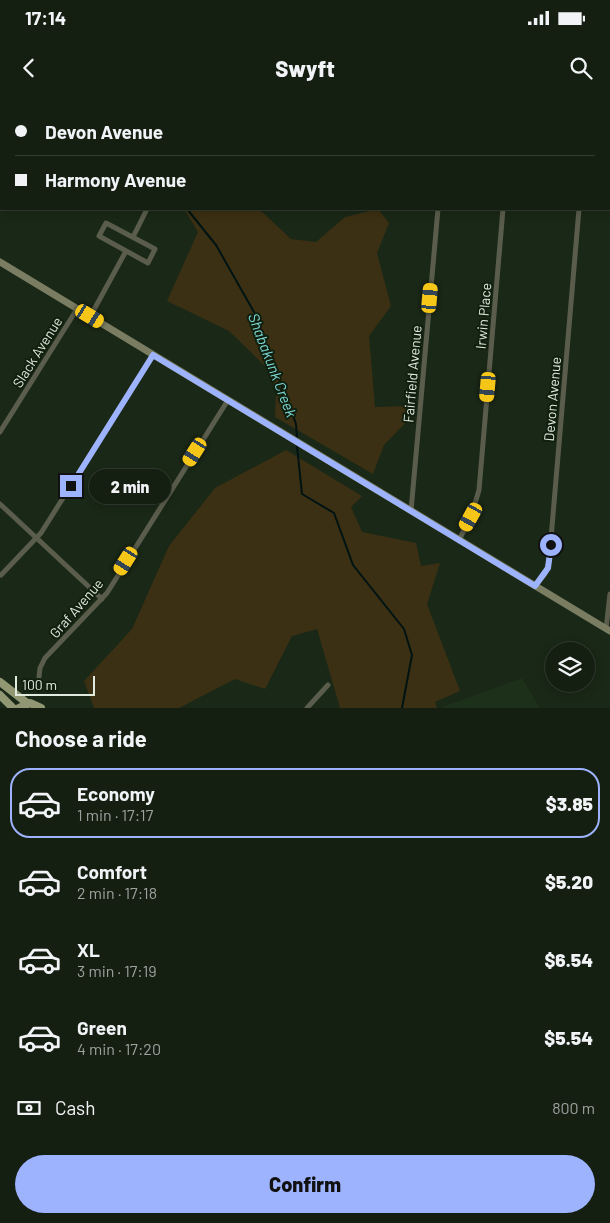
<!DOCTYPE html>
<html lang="en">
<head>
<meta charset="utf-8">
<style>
  body { margin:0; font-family:Barlow,sans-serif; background:#212b1f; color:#f1f3f6; height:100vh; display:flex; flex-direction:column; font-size:19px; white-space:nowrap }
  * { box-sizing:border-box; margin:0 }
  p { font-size:16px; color:#9da29f }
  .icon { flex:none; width:28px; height:28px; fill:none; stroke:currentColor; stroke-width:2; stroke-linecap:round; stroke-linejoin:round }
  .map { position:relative; height:608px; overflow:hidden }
  .drawer { display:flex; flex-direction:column; background:#141e11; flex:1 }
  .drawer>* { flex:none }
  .banner { position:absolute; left:0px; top:0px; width:610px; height:110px; box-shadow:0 2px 12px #0003,0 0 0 1px #333c31; display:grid; align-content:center; height:110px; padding:0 15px; background:#141e11 }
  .buttons { position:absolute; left:545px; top:542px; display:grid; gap:10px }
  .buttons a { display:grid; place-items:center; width:50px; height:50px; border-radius:50%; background:#141e11; box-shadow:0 2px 12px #0003,0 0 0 1px #333c31; font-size:25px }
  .scale { position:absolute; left:15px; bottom:12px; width:80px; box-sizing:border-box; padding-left:5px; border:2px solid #e1eade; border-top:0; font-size:14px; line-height:18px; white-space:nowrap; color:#e1eade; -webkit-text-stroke:4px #111f0e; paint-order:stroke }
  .end { position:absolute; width:22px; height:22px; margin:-11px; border:6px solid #9eb3fd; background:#111; box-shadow:0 0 0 2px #111 }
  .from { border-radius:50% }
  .bubble { position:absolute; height:35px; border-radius:18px; background:#141e11; box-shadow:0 2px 12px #0003,0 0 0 1px #333c31; font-size:16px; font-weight:800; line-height:35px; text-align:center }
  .car { position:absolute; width:15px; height:30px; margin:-15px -8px; border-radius:6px; box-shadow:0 0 4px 1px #0007; background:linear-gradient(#f5c518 24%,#345 0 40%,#f5c518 0 76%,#345 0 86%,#f5c518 0) }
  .banner b { display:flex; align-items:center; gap:18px; height:48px; font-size:19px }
  .banner b+b { border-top:1px solid #333c31 }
  .banner i { width:12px; height:12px; background:#f1f3f6 }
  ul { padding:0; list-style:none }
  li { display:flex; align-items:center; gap:15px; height:70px; margin:0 10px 8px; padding:0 5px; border:2px solid transparent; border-radius:20px }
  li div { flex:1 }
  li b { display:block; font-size:19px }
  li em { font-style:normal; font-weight:800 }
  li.selected { border-color:#9eb3fd }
  li>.icon { width:45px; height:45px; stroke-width:1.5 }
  h2 { padding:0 15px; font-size:22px; line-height:60px }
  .pay { display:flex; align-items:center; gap:12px; height:55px; padding:0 15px; font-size:19px }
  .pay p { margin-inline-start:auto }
  .cta { display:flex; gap:10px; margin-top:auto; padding:10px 15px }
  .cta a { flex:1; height:58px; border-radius:30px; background:#9eb3fd; color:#111; font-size:20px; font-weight:800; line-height:58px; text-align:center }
  .status { display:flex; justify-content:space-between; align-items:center; height:35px; padding:0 25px; background:#141e11; direction:ltr }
  .status svg { height:14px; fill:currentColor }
  header { display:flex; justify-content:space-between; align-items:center; height:65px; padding:0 15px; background:#141e11; font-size:22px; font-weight:800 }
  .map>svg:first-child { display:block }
  .built { fill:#1d3019 }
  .green { fill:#3b3013 }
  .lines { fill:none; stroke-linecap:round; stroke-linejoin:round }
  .stream { stroke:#001313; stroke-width:2 }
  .minor { stroke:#5b5d4c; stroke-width:5 }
  .secondary { stroke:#7a7d62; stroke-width:7 }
  .primary { stroke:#919673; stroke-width:8 }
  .route { stroke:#9eb3fd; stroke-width:6 }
  .labels { text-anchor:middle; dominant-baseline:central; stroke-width:4; stroke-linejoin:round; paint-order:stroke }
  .street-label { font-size:14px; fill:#e1eade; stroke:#111f0e }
  .water-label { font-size:15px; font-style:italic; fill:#7dd9d6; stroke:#111f0e }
</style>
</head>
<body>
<div class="status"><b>17:14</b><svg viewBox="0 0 49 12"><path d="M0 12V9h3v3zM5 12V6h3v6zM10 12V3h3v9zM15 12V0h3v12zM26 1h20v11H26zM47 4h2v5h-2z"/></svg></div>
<header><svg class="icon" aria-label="back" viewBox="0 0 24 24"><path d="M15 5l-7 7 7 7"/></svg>Swyft<svg class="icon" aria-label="search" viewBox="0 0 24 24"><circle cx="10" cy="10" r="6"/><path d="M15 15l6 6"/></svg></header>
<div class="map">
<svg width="610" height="608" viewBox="0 0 610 608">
  <rect width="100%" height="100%" fill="#1a2817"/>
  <!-- built -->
  <path class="built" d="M156,0H381V1Z
    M522,578L540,608H442V607Z"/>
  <!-- green -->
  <path class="green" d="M184,109H259L291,139L316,142L345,117L378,109L389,123L377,153L391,206L369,236L375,307L414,306L415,313L384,345L373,374L275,317L276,291L270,271L229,231L167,201L198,132Z
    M286,350L362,396L351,407L362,432L416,443L421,466L440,463L427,504L460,591L435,602L437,608H340L317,529L292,536L265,589L235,579L179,608H94L84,581L132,529L169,446L215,388Z"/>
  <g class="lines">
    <!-- stream -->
    <path class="stream" d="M136,0L137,1
      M187,109L216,145L254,212L296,324L297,338
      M297,346L302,394L334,413L353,465L404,529L412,555L402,608"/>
    <!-- minor -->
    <path class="minor" d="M556,0V1
      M106,123L155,149L148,163L99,136Z
      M133,137L147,109
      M90,217L126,151
      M0,332L77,209
      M0,404L102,499
      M411,411L438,109
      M459,440L471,417L479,390L503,109
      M1,475L41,433L153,255
      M535,486L545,474L549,462L579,109
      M606,529L610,494
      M39,577L40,568L45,558L107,493L228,300
      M307,608L328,585"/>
    <!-- secondary -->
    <path class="secondary" d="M0,162L610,531"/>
    <!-- primary -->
    <path class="primary" d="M0,34H1
      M609,58H610
      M0,582L27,603
      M0,595L13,608
      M19,608L30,603L41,608"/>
  </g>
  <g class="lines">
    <!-- route -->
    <path class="route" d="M71,386L153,255L535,486L548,468L551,445"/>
  </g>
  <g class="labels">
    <!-- street labels -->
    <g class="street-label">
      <text transform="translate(483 216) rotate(-85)">Irwin Place</text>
      <text transform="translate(37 252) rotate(-58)">Slack Avenue</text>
      <text transform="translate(412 274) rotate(-85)">Fairfield Avenue</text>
      <text transform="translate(552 299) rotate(-85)">Devon Avenue</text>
      <text transform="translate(76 508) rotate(-49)">Graf Avenue</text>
    </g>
    <!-- water labels -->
    <g class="water-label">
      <text transform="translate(273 265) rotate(69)">Shabakunk Creek</text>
    </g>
  </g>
</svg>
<div class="buttons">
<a><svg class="icon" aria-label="layers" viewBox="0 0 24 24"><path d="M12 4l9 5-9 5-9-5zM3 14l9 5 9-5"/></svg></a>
</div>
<div class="scale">100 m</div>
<i class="end from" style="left:551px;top:445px"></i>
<i class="end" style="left:71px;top:386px"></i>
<div class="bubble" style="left:89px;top:369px;width:82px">2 min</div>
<i class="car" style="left:430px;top:198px;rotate:5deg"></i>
<i class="car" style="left:90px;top:216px;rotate:121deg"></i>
<i class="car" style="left:488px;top:287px;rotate:185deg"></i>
<i class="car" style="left:195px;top:352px;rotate:212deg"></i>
<i class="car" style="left:471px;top:417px;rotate:209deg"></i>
<i class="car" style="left:126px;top:461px;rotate:212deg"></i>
<div class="banner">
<b><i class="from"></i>Devon Avenue</b>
<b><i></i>Harmony Avenue</b>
</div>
</div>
<section class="drawer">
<h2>Choose a ride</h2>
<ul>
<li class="selected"><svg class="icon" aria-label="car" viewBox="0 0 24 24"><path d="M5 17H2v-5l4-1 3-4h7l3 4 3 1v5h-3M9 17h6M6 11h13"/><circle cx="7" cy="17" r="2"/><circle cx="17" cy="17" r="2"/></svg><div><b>Economy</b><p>1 min · 17:17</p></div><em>$3.85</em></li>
<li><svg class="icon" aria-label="car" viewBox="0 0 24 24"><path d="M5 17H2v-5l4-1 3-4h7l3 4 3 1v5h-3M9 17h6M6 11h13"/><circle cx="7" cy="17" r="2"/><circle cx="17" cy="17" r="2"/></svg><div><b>Comfort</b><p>2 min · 17:18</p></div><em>$5.20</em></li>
<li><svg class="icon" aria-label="car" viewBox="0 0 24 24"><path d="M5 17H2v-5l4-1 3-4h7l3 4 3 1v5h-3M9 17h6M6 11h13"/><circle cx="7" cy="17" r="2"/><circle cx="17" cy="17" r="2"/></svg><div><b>XL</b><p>3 min · 17:19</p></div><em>$6.54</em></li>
<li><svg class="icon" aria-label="car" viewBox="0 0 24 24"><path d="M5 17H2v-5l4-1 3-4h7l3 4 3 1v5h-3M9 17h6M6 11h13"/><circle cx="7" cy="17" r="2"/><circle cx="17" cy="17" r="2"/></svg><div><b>Green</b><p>4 min · 17:20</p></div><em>$5.54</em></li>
</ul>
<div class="pay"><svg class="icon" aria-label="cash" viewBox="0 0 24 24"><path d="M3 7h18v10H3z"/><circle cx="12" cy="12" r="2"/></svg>Cash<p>800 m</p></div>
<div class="cta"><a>Confirm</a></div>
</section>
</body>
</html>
